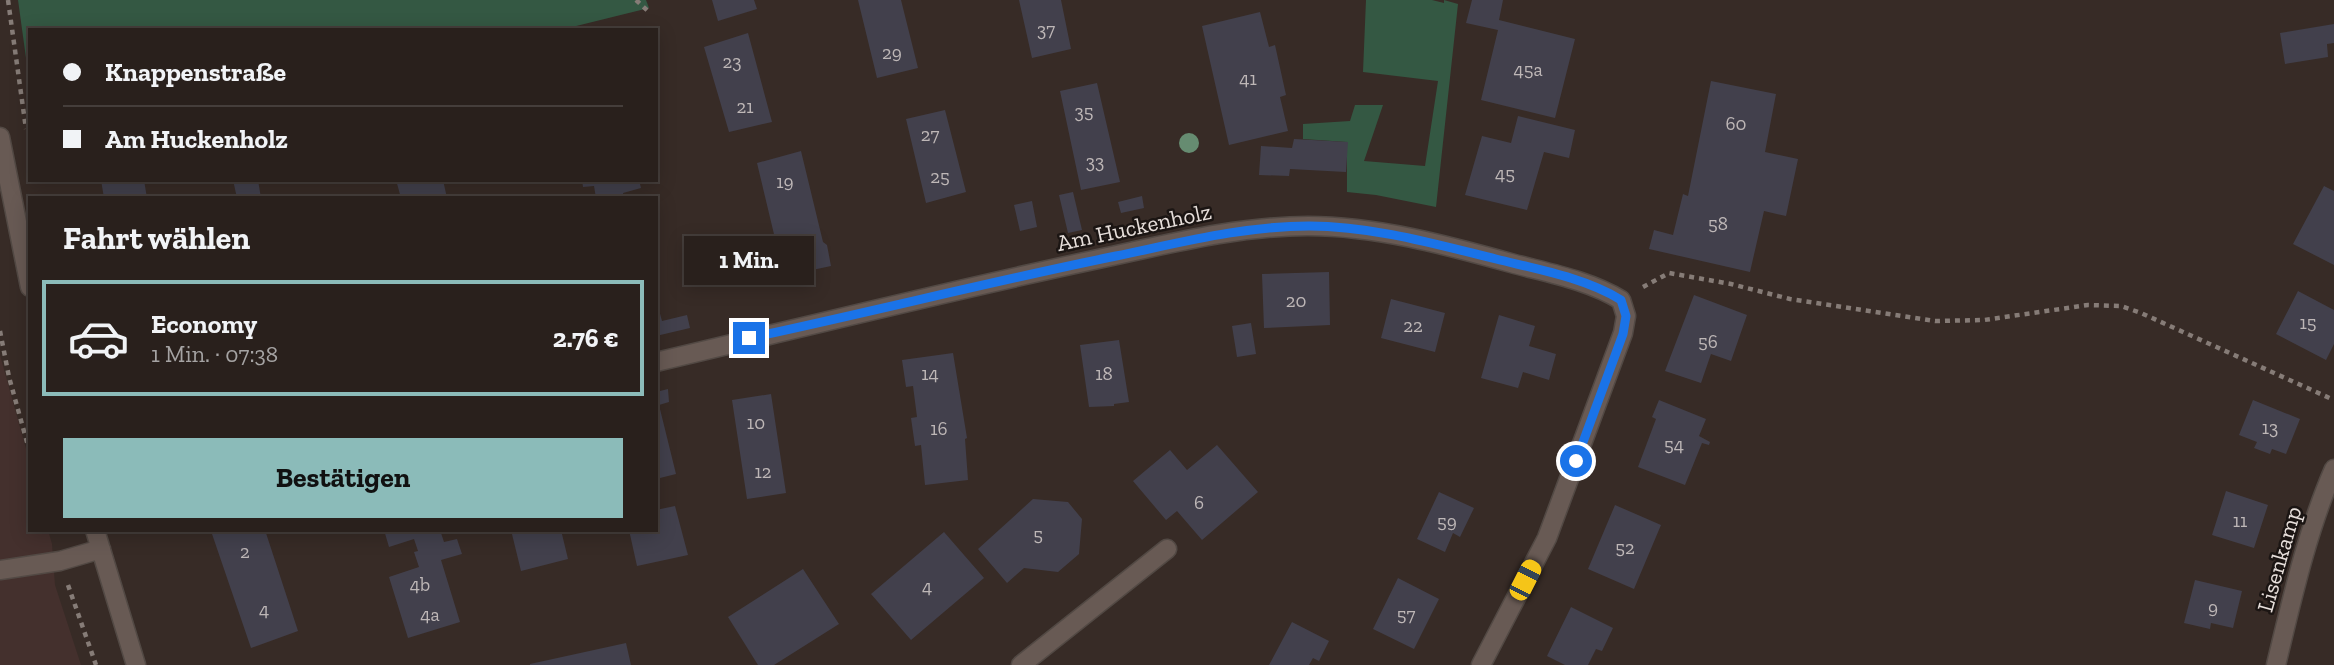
<!DOCTYPE html>
<html lang="de">
<head>
<meta charset="utf-8">
<style>
  body { margin:0; font-family:"Zilla Slab",serif; background:#352d29; color:#f1f3f6; height:100vh; display:flex; flex-direction:column; font-size:26px; white-space:nowrap }
  * { box-sizing:border-box; margin:0 }
  p { font-size:23px; color:#a5a3a3 }
  .icon { flex:none; width:38px; height:38px; fill:none; stroke:currentColor; stroke-width:2; stroke-linecap:round; stroke-linejoin:round }
  .map { position:relative; flex:1; overflow:hidden }
  .details { position:absolute; left:28px; top:196px; width:630px; height:336px; display:flex; flex-direction:column; background:#29201c; border-radius:0px; box-shadow:0 4px 18px #0003,0 0 0 2px #453e3b }
  .details>* { flex:none }
  .top-card { position:absolute; left:28px; top:28px; width:630px; height:154px; border-radius:0px; box-shadow:0 4px 18px #0003,0 0 0 2px #453e3b; display:grid; align-content:center; height:154px; padding:0 35px; background:#29201c }
  .end { position:absolute; width:32px; height:32px; margin:-16px; border:9px solid #1a73e8; background:#fff; box-shadow:0 0 0 4px #fff }
  .from { border-radius:50% }
  .bubble { position:absolute; height:49px; border-radius:0px; background:#29201c; box-shadow:0 4px 18px #0003,0 0 0 2px #453e3b; font-size:23px; font-weight:700; line-height:49px; text-align:center }
  .car { position:absolute; width:21px; height:42px; margin:-21px -10px; border-radius:9px; box-shadow:0 0 5px 2px #0007; background:linear-gradient(#f5c518 24%,#345 0 40%,#f5c518 0 76%,#345 0 86%,#f5c518 0) }
  .top-card b { display:flex; align-items:center; gap:24px; height:66px; font-size:26px }
  .top-card b+b { border-top:2px solid #453e3b }
  .top-card i { width:18px; height:18px; background:#f1f3f6 }
  ul { padding:0; list-style:none }
  li { display:flex; align-items:center; gap:21px; height:116px; margin:0 14px 10px; padding:0 21px; border:4px solid #453e3b; border-radius:0px }
  li div { flex:1 }
  li b { display:block; font-size:26px }
  li em { font-style:normal; font-weight:700 }
  li.on { border-color:#8bbbb9 }
  li>.icon { width:63px; height:63px; stroke-width:1.5 }
  h2 { padding:0 35px; font-size:32px; line-height:84px }
  .button { display:flex; gap:14px; margin-top:auto; padding:14px 35px }
  .button a { flex:1; height:80px; border-radius:0px; background:#8bbbb9; color:#111; font-size:28px; font-weight:700; line-height:80px; text-align:center }
  .map>svg:first-child { display:block }
  .medical { fill:#44302d }
  .green { fill:#345843 }
  .building { fill:#42404c }
  .lines { fill:none; stroke-linecap:round; stroke-linejoin:round }
  .minor-casing { stroke:#524944; stroke-width:21 }
  .path { stroke:#867c77; stroke-width:4.5; stroke-dasharray:5 5; stroke-linecap:butt }
  .minor { stroke:#685a54; stroke-width:18 }
  .tree { fill:#668c71 }
  .route { stroke:#1a73e8; stroke-width:9 }
  .labels { text-anchor:middle; dominant-baseline:central; stroke-width:5; stroke-linejoin:round; paint-order:stroke }
  .number-label { font-size:19px; fill:#beb7b7 }
  .street-label { font-size:23px; fill:#e7dfdb; stroke:#1b1513 }
</style>
</head>
<body>
<div class="map">
<svg width="2334" height="665" viewBox="0 0 2334 665">
  <rect width="100%" height="100%" fill="#372b26"/>
  <!-- medical -->
  <path class="medical" d="M0,355L30,463V530H48L52,544L55,585L81,665H0Z"/>
  <!-- green -->
  <path class="green" d="M18,0H646L649,8L560,30H30V87Z
    M1366,0H1432L1444,3V0L1458,4L1436,207L1376,195L1347,192V142L1303,139V124L1350,121L1355,105H1383L1364,161L1425,166L1438,81L1363,72Z"/>
  <!-- building -->
  <path class="building" d="M712,0H754L757,9L718,21Z
    M858,0H901L918,68L877,78Z
    M1019,0H1061L1071,49L1032,58Z
    M1472,0H1503L1499,20L1575,39L1555,118L1481,100L1498,30L1466,23Z
    M1260,12L1269,47L1275,45L1286,95L1280,97L1288,131L1229,145L1202,26Z
    M2334,24V43L2327,44L2328,57L2285,64L2280,33Z
    M748,33L772,122L729,132L704,47Z
    M1711,81L1776,94L1765,152L1798,159L1786,216L1764,211L1750,272L1649,249L1654,230L1673,235L1683,194L1688,196Z
    M1097,83L1120,182L1081,190L1060,91Z
    M945,110L966,192L926,203L906,119Z
    M1518,116L1575,130L1569,158L1544,152L1527,210L1465,195L1482,136L1511,143Z
    M1294,139L1348,142L1346,172L1290,169L1289,176L1259,175L1261,146L1292,148Z
    M801,151L823,242L827,245L831,266L784,276L757,163Z
    M101,180H144L147,198H104Z
    M233,180H258L261,198H237Z
    M396,180H443L447,198H401Z
    M582,180H639L641,188L623,193L624,198H596L594,186L583,187Z
    M2324,186L2334,191V265L2293,244Z
    M1073,192L1082,230L1068,233L1059,195Z
    M1142,196L1144,208L1121,213L1118,202Z
    M1032,201L1037,227L1020,231L1014,205Z
    M1329,272L1330,325L1264,328L1262,274Z
    M2298,291L2334,310V344L2326,360L2276,334Z
    M1694,295L1747,315L1731,361L1711,354L1701,383L1665,371Z
    M656,299L662,321L687,315L690,328L656,336Z
    M1391,299L1445,313L1435,352L1381,338Z
    M1499,315L1535,326L1529,346L1556,354L1549,380L1523,372L1518,388L1481,378Z
    M1251,323L1256,354L1237,357L1232,326Z
    M1119,340L1129,402L1114,404V406L1089,407L1080,345Z
    M953,353L967,438L965,439L968,480L925,485L921,445L915,446L911,418L917,417L913,386L906,387L902,360Z
    M668,389L669,402L659,405L676,474L656,479V392Z
    M771,394L786,493L747,499L732,400Z
    M1659,400L1706,419L1699,436L1710,442L1709,445L1702,443L1685,485L1638,467L1656,419L1652,417Z
    M2253,400L2300,419L2286,454L2272,449L2270,454L2254,448L2257,442L2239,435Z
    M1217,445L1258,492L1202,540L1177,511L1166,520L1133,481L1170,450L1187,470Z
    M2226,491L2268,505L2254,548L2212,535Z
    M1439,492L1474,508L1460,537L1453,533L1445,552L1417,539Z
    M1033,499L1068,502L1082,519L1079,554L1058,572L1024,568L1007,583L978,549Z
    M1615,505L1661,525L1634,589L1588,569Z
    M675,506L688,555L637,566L629,530H656V510Z
    M214,530H265L298,631L251,648L211,531Z
    M384,530H440L444,542L457,539L462,554L441,560L460,622L408,638L389,577L419,567L414,552L418,551L414,539L389,547Z
    M511,530H561L568,559L521,571Z
    M944,532L984,578L911,640L871,594Z
    M803,569L839,624L774,665H758L728,617Z
    M1398,578L1439,599L1414,649L1373,629Z
    M2195,580L2242,591L2233,628L2211,623L2210,629L2184,623Z
    M1571,607L1613,628L1602,651L1596,649L1588,665H1565L1547,656Z
    M1292,622L1329,641L1319,661L1313,658L1309,665H1269Z
    M626,643L631,665H530V664Z"/>
  <g class="lines">
    <defs>
      <path id="minor" d="M0,137L30,287
        M656,362C800,328 944,292 1089,261C1161,246 1234,226 1308,226C1376,226 1446,245 1511,263C1548,273 1588,280 1621,300L1626,316L1623,333L1547,538L1481,665
        M95,530L136,665
        M0,570L60,561L101,549
        M1021,665L1167,549
        M2276,665C2292,599 2307,531 2334,469"/>
    </defs>
    <!-- minor casing -->
    <use href="#minor" class="minor-casing"/>
    <!-- path -->
    <path class="path" d="M8,0L26,129
      M636,0L649,12
      M1643,287L1669,273L1731,284L1790,299L1935,321L1984,320L2088,305L2121,306L2141,313L2334,400
      M0,331L9,377L30,453
      M68,585L96,665"/>
    <!-- minor -->
    <use href="#minor" class="minor"/>
  </g>
  <!-- trees -->
  <circle class="tree" cx="1189" cy="143" r="10"/>
  <g class="lines">
    <!-- route -->
    <path class="route" d="M749,338C871,312 993,281 1116,256C1179,243 1243,226 1309,226C1372,226 1435,244 1496,259C1536,269 1586,278 1621,300L1626,316L1623,334L1576,461"/>
  </g>
  <g class="labels">
    <!-- number labels -->
    <g class="number-label">
      <text x="1046" y="29">37</text>
      <text x="892" y="52">29</text>
      <text x="732" y="61">23</text>
      <text x="1528" y="69">45a</text>
      <text x="1248" y="78">41</text>
      <text x="745" y="106">21</text>
      <text x="1084" y="111">35</text>
      <text x="1736" y="123">60</text>
      <text x="930" y="134">27</text>
      <text x="1095" y="161">33</text>
      <text x="1505" y="173">45</text>
      <text x="940" y="176">25</text>
      <text x="785" y="181">19</text>
      <text x="1718" y="223">58</text>
      <text x="1296" y="300">20</text>
      <text x="2308" y="322">15</text>
      <text x="1413" y="325">22</text>
      <text x="1708" y="341">56</text>
      <text x="930" y="373">14</text>
      <text x="1104" y="373">18</text>
      <text x="756" y="422">10</text>
      <text x="2270" y="427">13</text>
      <text x="939" y="428">16</text>
      <text x="1674" y="444">54</text>
      <text x="763" y="471">12</text>
      <text x="1199" y="502">6</text>
      <text x="2240" y="520">11</text>
      <text x="1447" y="521">59</text>
      <text x="1038" y="534">5</text>
      <text x="1625" y="547">52</text>
      <text x="245" y="551">2</text>
      <text x="420" y="584">4b</text>
      <text x="927" y="586">4</text>
      <text x="2213" y="607">9</text>
      <text x="264" y="609">4</text>
      <text x="430" y="614">4a</text>
      <text x="1406" y="614">57</text>
    </g>
    <!-- street labels -->
    <g class="street-label">
      <text transform="translate(1134 227) rotate(-12)">Am Huckenholz</text>
      <text transform="translate(2279 559) rotate(-74)">Lisenkamp</text>
    </g>
  </g>
</svg>
<i class="end from" style="left:1576px;top:461px"></i>
<i class="end" style="left:749px;top:338px"></i>
<div class="bubble" style="left:684px;top:236px;width:130px">1 Min.</div>
<i class="car" style="left:1525px;top:580px;rotate:27deg"></i>
<div class="top-card">
<b><i class="from"></i>Knappenstraße</b>
<b><i></i>Am Huckenholz</b>
</div>
<section class="details">
<h2>Fahrt wählen</h2>
<ul>
<li class="on"><svg class="icon" aria-label="car" viewBox="0 0 24 24"><path d="M5 17H2v-5l4-1 3-4h7l3 4 3 1v5h-3M9 17h6M6 11h13"/><circle cx="7" cy="17" r="2"/><circle cx="17" cy="17" r="2"/></svg><div><b>Economy</b><p>1 Min. · 07:38</p></div><em>2.76 €</em></li>
</ul>
<div class="button"><a>Bestätigen</a></div>
</section>
</div>
</body>
</html>
